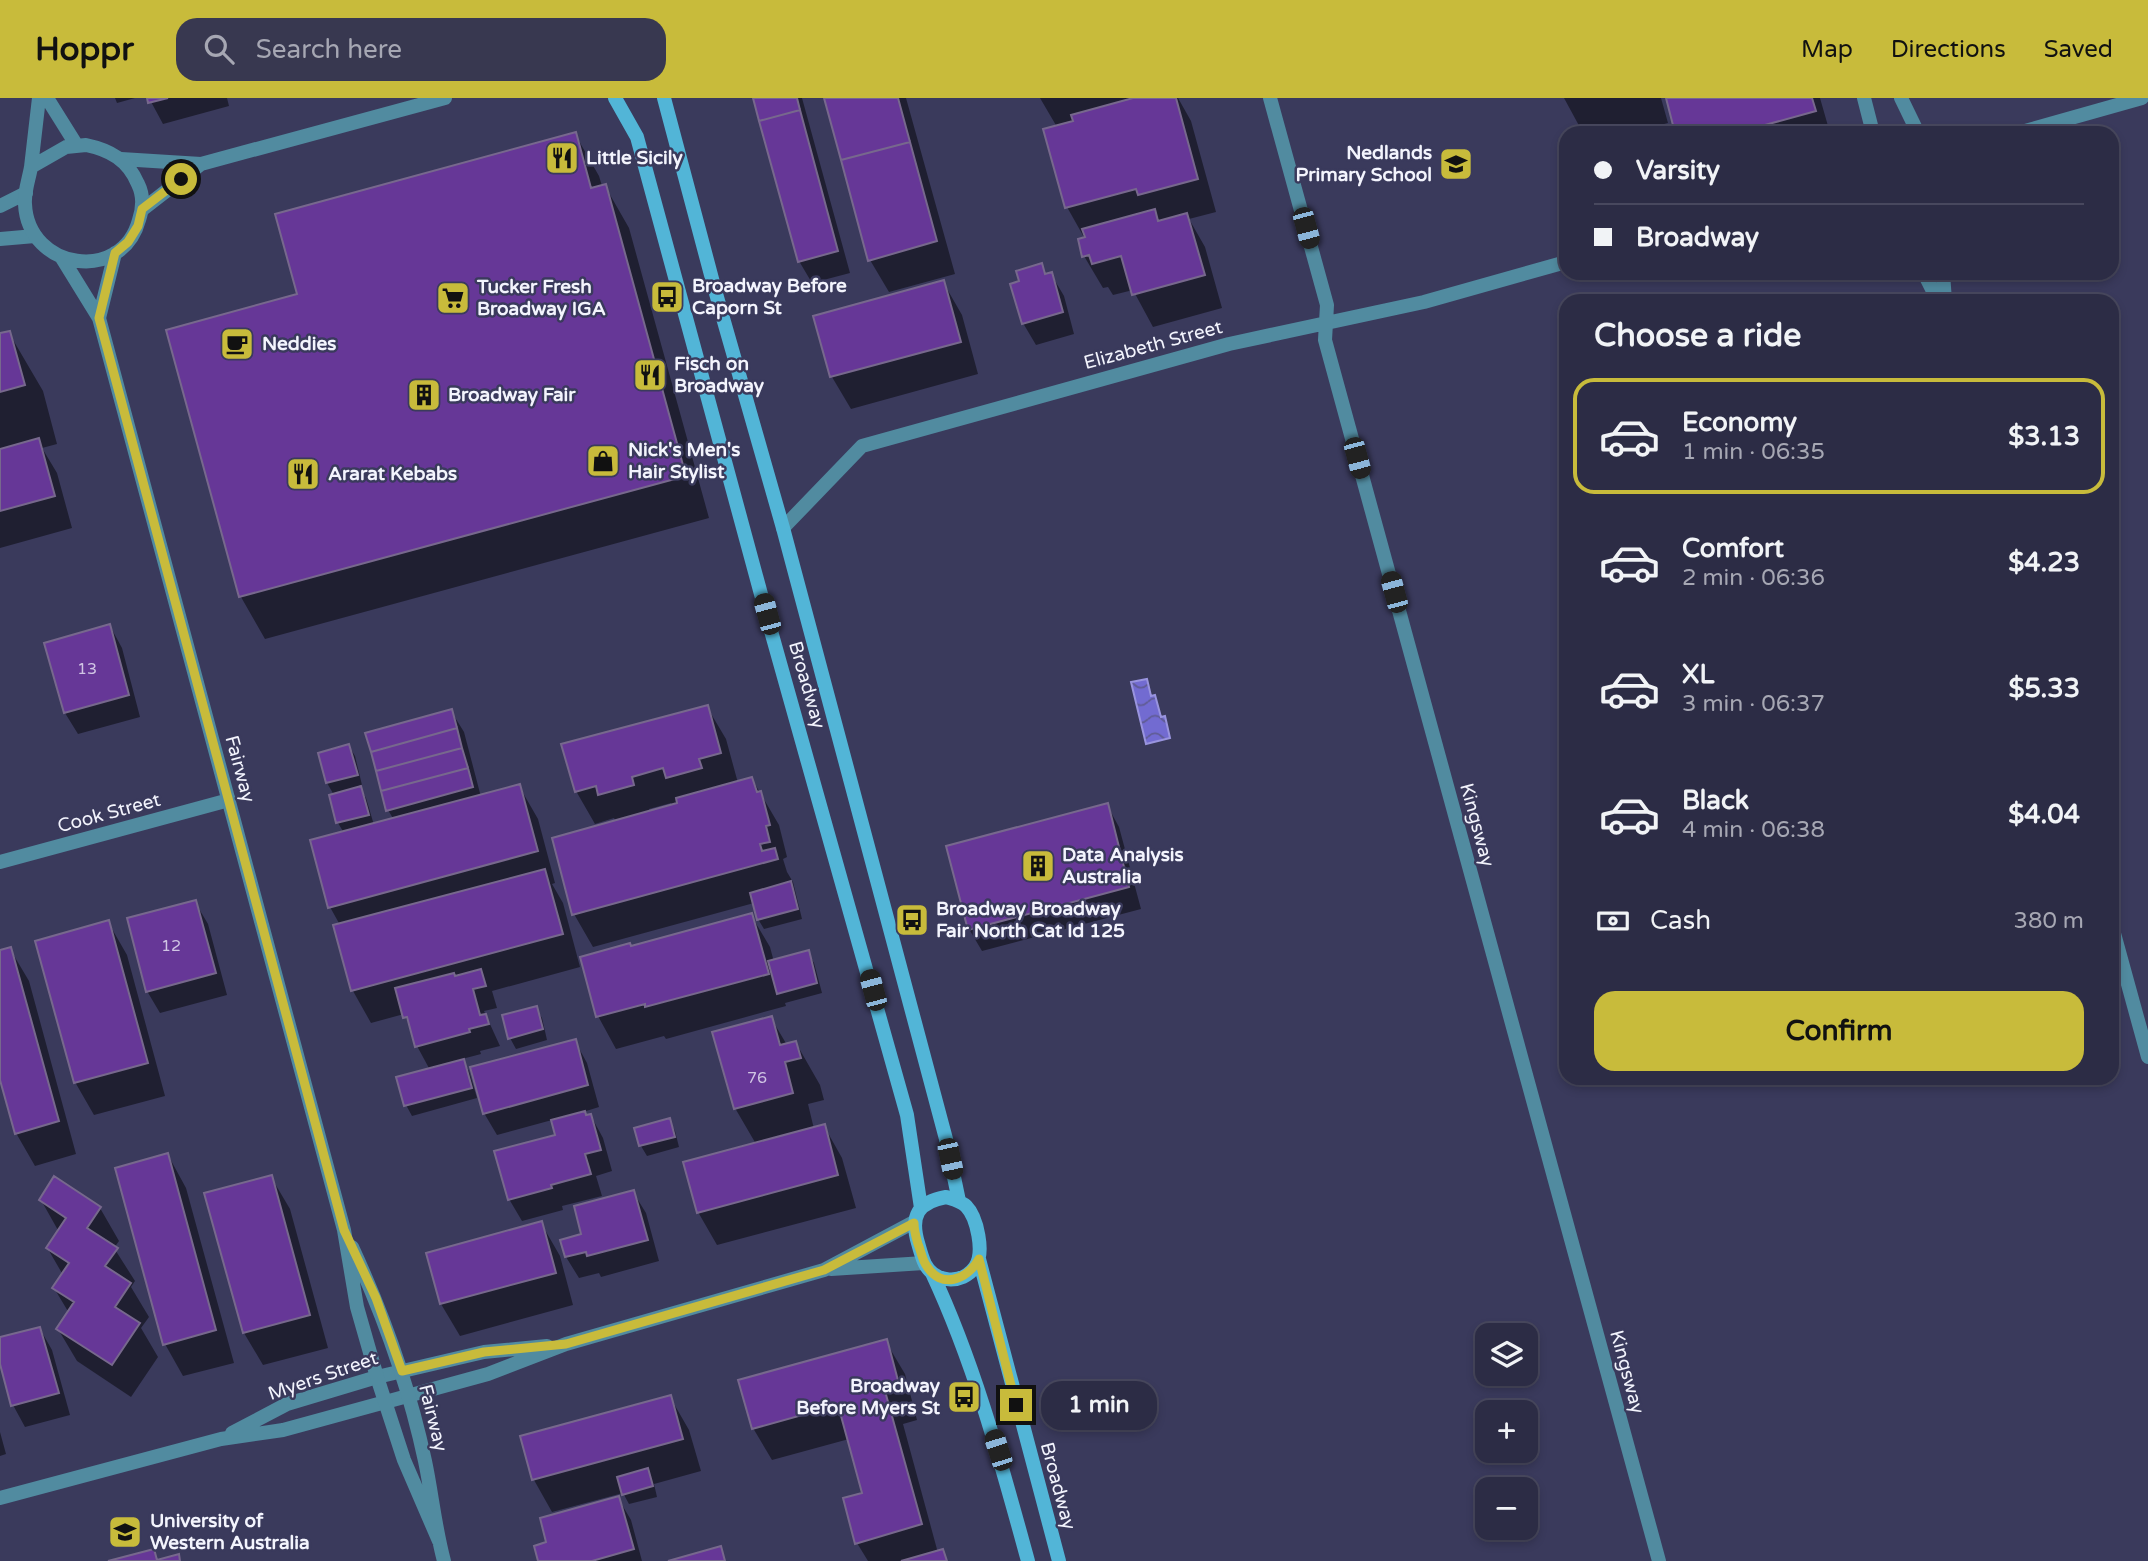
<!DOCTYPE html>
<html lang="en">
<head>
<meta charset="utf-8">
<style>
  body { margin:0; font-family:"Varela Round",sans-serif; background:#383850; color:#f1f3f6; height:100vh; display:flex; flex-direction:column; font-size:26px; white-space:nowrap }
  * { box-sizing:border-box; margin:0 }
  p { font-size:23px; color:#a6a7b3 }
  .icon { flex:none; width:38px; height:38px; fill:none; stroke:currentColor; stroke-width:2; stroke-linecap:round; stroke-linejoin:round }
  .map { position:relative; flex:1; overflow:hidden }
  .sheet { position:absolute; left:1559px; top:196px; width:560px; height:791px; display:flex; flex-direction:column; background:#2c2c45; border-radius:21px; box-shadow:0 4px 10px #0003,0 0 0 2px #48485e }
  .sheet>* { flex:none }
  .top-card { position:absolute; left:1559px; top:28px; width:560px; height:154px; border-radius:21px; box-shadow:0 4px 10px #0003,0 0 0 2px #48485e; display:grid; align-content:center; height:154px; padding:0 35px; background:#2c2c45 }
  .buttons { position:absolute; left:1475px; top:1225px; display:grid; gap:14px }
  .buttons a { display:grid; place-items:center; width:63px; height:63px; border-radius:14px; background:#2c2c45; box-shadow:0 4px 10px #0003,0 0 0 2px #48485e; font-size:35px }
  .end { position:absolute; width:32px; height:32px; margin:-16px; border:9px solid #c8bb3b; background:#111; box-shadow:0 0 0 4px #111 }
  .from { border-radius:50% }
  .bubble { position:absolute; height:49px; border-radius:21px; background:#2c2c45; box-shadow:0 4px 10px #0003,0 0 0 2px #48485e; font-size:23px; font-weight:800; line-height:49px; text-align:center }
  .car { position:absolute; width:21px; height:42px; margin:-21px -10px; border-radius:9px; box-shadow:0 0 5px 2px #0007; background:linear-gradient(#222 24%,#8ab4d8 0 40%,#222 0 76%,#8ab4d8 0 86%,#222 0) }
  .top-card b { display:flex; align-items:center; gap:24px; height:66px; font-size:26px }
  .top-card b+b { border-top:2px solid #48485e }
  .top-card i { width:18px; height:18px; background:#f1f3f6 }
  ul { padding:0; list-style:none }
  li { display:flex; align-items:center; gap:21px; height:116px; margin:0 14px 10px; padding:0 21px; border:4px solid transparent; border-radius:21px }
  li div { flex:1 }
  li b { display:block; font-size:26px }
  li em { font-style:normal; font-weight:800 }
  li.selected { border-color:#c8bb3b }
  li>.icon { width:63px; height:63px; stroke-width:1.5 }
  h2 { padding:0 35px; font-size:32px; line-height:84px }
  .pay { display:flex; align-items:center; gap:18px; height:77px; padding:0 35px; font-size:26px }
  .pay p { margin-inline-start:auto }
  .action { display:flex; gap:14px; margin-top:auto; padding:14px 35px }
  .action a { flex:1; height:80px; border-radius:21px; background:#c8bb3b; color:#111; font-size:28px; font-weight:800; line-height:80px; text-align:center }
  header { display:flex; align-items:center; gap:42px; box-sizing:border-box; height:98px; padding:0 35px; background:#c8bb3b; color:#111 }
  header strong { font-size:33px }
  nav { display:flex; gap:38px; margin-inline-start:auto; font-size:24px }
  .search { width:490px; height:63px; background:#383850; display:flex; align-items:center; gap:18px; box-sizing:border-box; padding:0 24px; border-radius:21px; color:#a6a7b3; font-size:26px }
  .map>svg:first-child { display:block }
  .water { fill:url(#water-waves); stroke:#9994de; stroke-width:2 }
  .shadow { fill:#0007; fill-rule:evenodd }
  .building { fill:#663797; stroke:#77688d; stroke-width:2 }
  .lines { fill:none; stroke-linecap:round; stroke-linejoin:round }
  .minor { stroke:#518ba0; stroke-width:14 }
  .tertiary { stroke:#518ba0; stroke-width:14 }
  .secondary { stroke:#52b5d7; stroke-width:14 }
  .route { stroke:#c8bb3b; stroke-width:9 }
  .labels { text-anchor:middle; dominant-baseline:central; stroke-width:5; stroke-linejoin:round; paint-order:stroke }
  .number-label { font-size:16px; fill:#d0c5e4 }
  .poi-label { font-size:19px; font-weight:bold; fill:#f3f4fd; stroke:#3a3a5c; text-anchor:start }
  .street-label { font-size:19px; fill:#f3f4fd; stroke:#3a3a5c }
</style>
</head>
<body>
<header>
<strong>Hoppr</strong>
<div class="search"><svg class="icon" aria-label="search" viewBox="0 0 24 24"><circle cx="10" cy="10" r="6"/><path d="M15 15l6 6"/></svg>Search here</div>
<nav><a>Map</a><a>Directions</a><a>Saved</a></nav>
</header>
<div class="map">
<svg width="2148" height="1463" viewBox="0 0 2148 1463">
  <defs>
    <pattern id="water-waves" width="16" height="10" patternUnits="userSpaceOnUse" patternTransform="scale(1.75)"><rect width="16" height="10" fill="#726bd1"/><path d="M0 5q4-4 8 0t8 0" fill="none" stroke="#605c95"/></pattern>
  </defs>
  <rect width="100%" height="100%" fill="#3a3a5c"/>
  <!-- water -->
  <path class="water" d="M1147,581L1151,598L1155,597L1161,619L1165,618L1170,640L1146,646L1131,584Z"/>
  <!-- shadow -->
  <path class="shadow" d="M115,0H135L117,5Z
    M149,0H227L229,8L163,26Z
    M755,0H802L850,175L812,185L799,163Z
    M826,0H906L955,176L889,194L870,162Z
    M1040,0H1178L1191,23L1216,114L1189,121L1205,149L1222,210L1153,229L1133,192L1113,197L1108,189L1103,190L1084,158L1085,141L1067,109L1057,29Z
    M1564,0H1661L1668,25L1630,35H1583Z
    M1668,0H1820L1830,35H1677Z
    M575,36L599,78L602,88H605L629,130L709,420L265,541L241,499L168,233L299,198Z
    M1041,167L1047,177L1051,176L1064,198L1074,236L1036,247L1023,225L1021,185Z
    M943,184L962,217L978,276L851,311L832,279L816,219Z
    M9,235L43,293L57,346L42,350L57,375L72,430L0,450V237Z
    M110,528L122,550L140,619L78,636L65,615L46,546Z
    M707,609L726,641L738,685L752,681L779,727L787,759L783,761L787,774L793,784L802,821L764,831L758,821L754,805L593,849L574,816L616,724L614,720L595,726L576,693ZM671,705L672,709L650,714L649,711Z
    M451,613L464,634L481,699L519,688L538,721L555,785L552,786L563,805L580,869L492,893L497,910L484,913L500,948L480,953L481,956L462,961L469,973L477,1000L412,1018L406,1007L430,972L417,948L412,932L404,916L371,925L353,893L336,829L340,827L330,809L344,735L338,725L331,698L334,697L327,685L320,656L349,648L355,658L362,687L359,688L366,700L374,727L394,722L388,712Z
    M1107,707L1119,729L1141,811L982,853L969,831Z
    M195,804L208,826L227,897L160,915L147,893Z
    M751,817L770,849L774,864L808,855L814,865L822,895L785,905L786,908L666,941L664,938L616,951L598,918L631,850Z
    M108,824L127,857L165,998L94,1017L75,984Z
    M10,851L29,883L76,1056L35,1068L16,1035L0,975V854Z
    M536,910L542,920L547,942L516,951L510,940L504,919Z
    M771,920L787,947L796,945L820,987L824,1002L808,1006L814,1031L824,1028L842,1060L856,1110L717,1147L698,1114L756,1046L735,1010Z
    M575,943L587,965L599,1009L583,1014L586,1019L591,1018L603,1040L612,1073L596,1078L602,1098L562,1108L563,1112L522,1123L509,1101L557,1038L552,1022L497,1037L484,1015Z
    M669,1022L675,1033L679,1049L647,1058L641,1048L636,1031Z
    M168,1057L186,1090L234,1265L183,1278L165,1246Z
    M271,1079L290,1111L328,1250L263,1267L244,1235L207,1096Z
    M633,1094L646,1115L659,1163L601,1179L599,1175L579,1180L566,1159L562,1143L583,1137Z
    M41,1102L100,1110L119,1143L114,1150L135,1183L131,1189L149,1219L141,1230L158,1259L131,1299L77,1263L58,1231L69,1215L54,1190L63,1177L48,1151L59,1134Z
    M541,1125L560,1158L573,1207L460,1238L441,1206Z
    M40,1231L52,1252L70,1317L25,1329L13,1307L0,1260V1241Z
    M886,1244L905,1276L917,1322L903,1326L938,1455L943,1453L948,1463H868L857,1445L864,1397L849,1341L772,1362L753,1330Z
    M670,1299L689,1332L701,1373L654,1386L657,1399L629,1406L623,1395L552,1414L534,1382L522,1340Z
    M0,1334L6,1356L0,1358Z
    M618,1400L631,1422L642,1463H540L549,1445Z"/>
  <!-- building -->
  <path class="building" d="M147,0H168L148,5Z
    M753,0H797L800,12L759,23Z
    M824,0H898L910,44L841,62Z
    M1133,0H1176L1198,81L1138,97L1136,91L1065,110L1043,31L1073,23L1071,17Z
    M1666,0H1812L1816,13L1736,35H1675Z
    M800,12L838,153L798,164L759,23Z
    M576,34L591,90L606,86L686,378L239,499L166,232L297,196L275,116Z
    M910,44L937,143L868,163L841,62Z
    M1155,111L1158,123L1187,115L1205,177L1132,197L1121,158L1092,166L1089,157L1082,159L1078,141L1085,139L1082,131Z
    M1042,165L1045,176L1052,174L1063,214L1022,226L1010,186L1019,183L1016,173Z
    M944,182L961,244L830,279L813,218Z
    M10,233L25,287L0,294V235Z
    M39,340L55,398L0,413V351Z
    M110,526L129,597L64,615L44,545Z
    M708,607L721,655L699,661L702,670L666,680L663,670L632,679L634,687L598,697L596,688L575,694L561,646Z
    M452,611L457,630L371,654L365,635Z
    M457,630L462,650L376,673L371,654Z
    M349,646L358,677L326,685L318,655Z
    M462,650L468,670L381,693L376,673Z
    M468,670L473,689L386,713L381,693Z
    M752,679L757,694L761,693L770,727L766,728L770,744L760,746L762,753L775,750L778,761L572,817L552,740L677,705L676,700Z
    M520,686L538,753L328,810L310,742Z
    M361,688L369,717L336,725L329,697Z
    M1108,705L1129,789L968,832L946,748Z
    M545,771L563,836L351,893L333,827Z
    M791,783L798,811L757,822L750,795Z
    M196,802L216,875L146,894L127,820Z
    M752,815L769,876L645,909V906L596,919L580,859L630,845L631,848Z
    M109,822L148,965L74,985L35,843Z
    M11,849L59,1023L15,1036L0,982V852Z
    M809,852L817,885L777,896L768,863Z
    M481,871L486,888L473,891L480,917L486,916L489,926L469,931L470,934L415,949L407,919L403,920L395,890L454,875L455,878Z
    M537,908L543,931L508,941L502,917Z
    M772,918L780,947L796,943L801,960L785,964L793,995L734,1011L712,934Z
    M576,941L588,987L483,1016L470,969Z
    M464,961L472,990L404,1008L396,979Z
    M585,1013L586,1017L591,1016L601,1052L585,1056L591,1076L551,1087L552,1090L508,1102L494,1053L555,1037L551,1022Z
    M670,1020L675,1039L639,1048L634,1030Z
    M825,1026L838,1077L697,1115L683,1064Z
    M168,1055L216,1232L163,1247L115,1070Z
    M272,1077L310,1217L243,1235L204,1095Z
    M54,1078L101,1109L87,1130L118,1150L105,1168L131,1185L115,1209L140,1225L112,1267L56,1231L74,1204L52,1190L69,1165L46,1150L66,1120L39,1102Z
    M634,1092L648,1142L587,1158L586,1154L565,1159L560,1142L581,1136L574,1108Z
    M542,1123L556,1175L440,1206L426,1155Z
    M40,1229L59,1295L11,1308L0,1266V1239Z
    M887,1241L900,1290L885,1293L922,1426L855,1446L843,1400L862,1395L838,1307L752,1331L738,1282Z
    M671,1297L683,1341L532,1382L520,1338Z
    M648,1370L653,1388L622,1397L617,1379Z
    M619,1398L634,1451L592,1463H538L534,1448L546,1444L540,1420Z
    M721,1448L725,1463H668Z
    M154,1451L157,1462L179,1456L180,1463H108Z
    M943,1451L947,1463H901Z"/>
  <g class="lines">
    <!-- minor -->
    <path class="minor" d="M1270,0L1327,207L1325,242L1659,1463
      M1864,0L1873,35
      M1901,0L1918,35
      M2018,35L2142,0
      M121,61L201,66L445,0
      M0,108L26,95
      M143,111L201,66
      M0,141L35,138
      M1924,175L1938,203
      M1943,175L1945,203
      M783,430L862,348L1229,246L1424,204L1566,164
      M0,764L229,702
      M2112,828L2148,959
      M831,1171L924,1165
      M232,1335L287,1306L377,1279L484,1254L547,1248
      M0,1400L221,1341L283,1332L488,1276L566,1246L824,1172L914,1124"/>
    <!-- tertiary -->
    <path class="tertiary" d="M47,0L77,48
      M86,47C110,52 128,62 138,86C144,98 143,110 139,122C122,186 28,172 25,106C24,94 29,81 31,69L66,49Z
      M31,69L39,0
      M62,160L99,220L344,1132L357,1209L377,1279L404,1362L439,1443
      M99,220L115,155
      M352,1149C384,1218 409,1288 425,1363C432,1396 435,1430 444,1463"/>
    <!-- secondary -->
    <path class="secondary" d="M615,0L637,39L771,533L907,1017L921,1110
      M664,0L715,192L783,430L946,1041L959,1103
      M946,1099C952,1101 961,1103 966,1108C977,1119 985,1155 975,1169C962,1187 935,1185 925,1166C922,1160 920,1152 918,1145C910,1118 918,1104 946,1099Z
      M979,1161L1059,1463
      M932,1175C975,1267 1001,1365 1028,1463"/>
  </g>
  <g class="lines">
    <!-- route -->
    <path class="route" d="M181,81L142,111L138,128L128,144L115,155L99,220L344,1132L376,1200L402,1273L484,1254L566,1246L824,1172L914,1125C914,1133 916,1139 918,1146C921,1153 922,1161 926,1167C941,1192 967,1182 979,1161L1016,1307"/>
  </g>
  <!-- icons -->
  <defs>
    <symbol id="restaurant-square" viewBox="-11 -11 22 22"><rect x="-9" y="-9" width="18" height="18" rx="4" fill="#c8bb3b" stroke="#3a3a5c"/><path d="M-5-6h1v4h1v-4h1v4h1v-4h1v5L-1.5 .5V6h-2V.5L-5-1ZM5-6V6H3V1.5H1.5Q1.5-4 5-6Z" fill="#111"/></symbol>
    <symbol id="school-square" viewBox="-11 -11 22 22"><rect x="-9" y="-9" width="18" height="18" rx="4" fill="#c8bb3b" stroke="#3a3a5c"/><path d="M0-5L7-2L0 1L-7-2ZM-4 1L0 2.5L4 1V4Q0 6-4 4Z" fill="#111"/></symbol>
    <symbol id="bus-square" viewBox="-11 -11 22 22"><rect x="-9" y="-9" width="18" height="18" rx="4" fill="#c8bb3b" stroke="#3a3a5c"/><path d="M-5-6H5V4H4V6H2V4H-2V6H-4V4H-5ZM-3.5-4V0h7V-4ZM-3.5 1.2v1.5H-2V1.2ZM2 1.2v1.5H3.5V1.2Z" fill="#111"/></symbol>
    <symbol id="supermarket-square" viewBox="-11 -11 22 22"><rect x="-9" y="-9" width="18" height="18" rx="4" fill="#c8bb3b" stroke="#3a3a5c"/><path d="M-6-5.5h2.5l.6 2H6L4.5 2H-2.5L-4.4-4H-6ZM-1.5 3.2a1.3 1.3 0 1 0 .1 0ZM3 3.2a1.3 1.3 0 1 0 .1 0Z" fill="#111"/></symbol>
    <symbol id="cafe-square" viewBox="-11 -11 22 22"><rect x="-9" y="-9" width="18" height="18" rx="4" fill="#c8bb3b" stroke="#3a3a5c"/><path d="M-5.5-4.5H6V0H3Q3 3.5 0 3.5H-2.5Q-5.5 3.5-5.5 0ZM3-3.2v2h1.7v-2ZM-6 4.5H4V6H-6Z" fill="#111"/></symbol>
    <symbol id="building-square" viewBox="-11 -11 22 22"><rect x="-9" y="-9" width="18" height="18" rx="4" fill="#c8bb3b" stroke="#3a3a5c"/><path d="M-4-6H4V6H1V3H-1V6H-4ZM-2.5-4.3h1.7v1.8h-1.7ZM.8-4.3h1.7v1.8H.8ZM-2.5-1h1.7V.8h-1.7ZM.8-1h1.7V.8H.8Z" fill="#111"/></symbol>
    <symbol id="shop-square" viewBox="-11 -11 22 22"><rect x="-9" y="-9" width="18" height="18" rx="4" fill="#c8bb3b" stroke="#3a3a5c"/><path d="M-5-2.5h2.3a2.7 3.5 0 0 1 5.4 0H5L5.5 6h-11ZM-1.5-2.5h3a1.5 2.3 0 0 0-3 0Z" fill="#111"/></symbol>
    <symbol id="university-square" viewBox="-11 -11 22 22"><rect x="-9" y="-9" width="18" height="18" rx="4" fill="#c8bb3b" stroke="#3a3a5c"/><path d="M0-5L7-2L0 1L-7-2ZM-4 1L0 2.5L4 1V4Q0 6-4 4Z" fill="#111"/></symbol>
  </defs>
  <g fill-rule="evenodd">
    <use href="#restaurant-square" x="543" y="41" width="38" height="38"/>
    <use href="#school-square" x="1437" y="47" width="38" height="38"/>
    <use href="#bus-square" x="648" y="180" width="38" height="38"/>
    <use href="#supermarket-square" x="434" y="181" width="38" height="38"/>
    <use href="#cafe-square" x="218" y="227" width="38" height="38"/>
    <use href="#restaurant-square" x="631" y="258" width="38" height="38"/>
    <use href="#building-square" x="405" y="278" width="38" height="38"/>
    <use href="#shop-square" x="584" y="344" width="38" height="38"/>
    <use href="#restaurant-square" x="284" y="357" width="38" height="38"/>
    <use href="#building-square" x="1019" y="749" width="38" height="38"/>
    <use href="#bus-square" x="893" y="803" width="38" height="38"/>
    <use href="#bus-square" x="945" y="1280" width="38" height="38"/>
    <use href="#university-square" x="106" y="1415" width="38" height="38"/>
  </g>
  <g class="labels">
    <!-- number labels -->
    <g class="number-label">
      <text x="87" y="571">13</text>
      <text x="171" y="848">12</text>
      <text x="757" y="980">76</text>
    </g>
    <!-- poi labels -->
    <g class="poi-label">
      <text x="1432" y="55" text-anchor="end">Nedlands<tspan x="1432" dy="22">Primary School</tspan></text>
      <text x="586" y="60">Little Sicily</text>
      <text x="692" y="188">Broadway Before<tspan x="692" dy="22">Caporn St</tspan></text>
      <text x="477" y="189">Tucker Fresh<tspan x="477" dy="22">Broadway IGA</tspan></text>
      <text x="262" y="246">Neddies</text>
      <text x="674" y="266">Fisch on<tspan x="674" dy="22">Broadway</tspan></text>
      <text x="448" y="297">Broadway Fair</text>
      <text x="628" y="352">Nick's Men's<tspan x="628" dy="22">Hair Stylist</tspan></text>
      <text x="328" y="376">Ararat Kebabs</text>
      <text x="1062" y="757">Data Analysis<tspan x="1062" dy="22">Australia</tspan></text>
      <text x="936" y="811">Broadway Broadway<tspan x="936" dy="22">Fair North Cat Id 125</tspan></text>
      <text x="940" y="1288" text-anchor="end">Broadway<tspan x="940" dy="22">Before Myers St</tspan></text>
      <text x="150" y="1423">University of<tspan x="150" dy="22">Western Australia</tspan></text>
    </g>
    <!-- street labels -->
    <g class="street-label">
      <text transform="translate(1153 247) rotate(-15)">Elizabeth Street</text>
      <text transform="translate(807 587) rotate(74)">Broadway</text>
      <text transform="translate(240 671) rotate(75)">Fairway</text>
      <text transform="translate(109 715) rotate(-15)">Cook Street</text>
      <text transform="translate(1477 727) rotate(75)">Kingsway</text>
      <text transform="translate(1627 1274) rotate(75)">Kingsway</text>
      <text transform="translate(323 1278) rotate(-19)">Myers Street</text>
      <text transform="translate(433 1320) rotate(76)">Fairway</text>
      <text transform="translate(1058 1388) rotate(75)">Broadway</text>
    </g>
  </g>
</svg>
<div class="buttons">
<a><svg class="icon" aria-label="layers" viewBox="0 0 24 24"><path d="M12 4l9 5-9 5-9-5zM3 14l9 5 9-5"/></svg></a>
<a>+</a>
<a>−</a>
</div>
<i class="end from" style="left:181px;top:81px"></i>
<i class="end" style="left:1016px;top:1307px"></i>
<div class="bubble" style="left:1041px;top:1283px;width:116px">1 min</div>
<i class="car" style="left:1306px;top:130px;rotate:165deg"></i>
<i class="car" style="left:1357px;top:360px;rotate:165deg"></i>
<i class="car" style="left:1394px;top:494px;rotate:345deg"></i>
<i class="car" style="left:767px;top:516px;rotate:345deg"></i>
<i class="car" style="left:873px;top:892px;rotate:345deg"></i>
<i class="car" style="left:950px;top:1061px;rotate:168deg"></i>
<i class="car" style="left:998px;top:1352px;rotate:342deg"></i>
<div class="top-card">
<b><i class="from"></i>Varsity</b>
<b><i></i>Broadway</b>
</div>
<section class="sheet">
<h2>Choose a ride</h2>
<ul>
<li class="selected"><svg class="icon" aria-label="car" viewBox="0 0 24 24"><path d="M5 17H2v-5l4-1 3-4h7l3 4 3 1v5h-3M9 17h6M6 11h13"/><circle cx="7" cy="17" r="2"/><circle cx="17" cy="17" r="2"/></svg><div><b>Economy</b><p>1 min · 06:35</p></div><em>$3.13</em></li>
<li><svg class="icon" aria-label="car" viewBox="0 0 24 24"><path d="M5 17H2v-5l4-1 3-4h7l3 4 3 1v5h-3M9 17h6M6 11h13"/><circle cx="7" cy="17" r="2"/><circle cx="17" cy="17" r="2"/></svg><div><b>Comfort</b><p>2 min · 06:36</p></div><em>$4.23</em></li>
<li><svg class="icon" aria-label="car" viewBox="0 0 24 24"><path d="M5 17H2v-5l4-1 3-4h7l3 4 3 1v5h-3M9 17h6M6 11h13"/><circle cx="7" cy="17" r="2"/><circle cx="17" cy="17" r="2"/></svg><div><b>XL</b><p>3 min · 06:37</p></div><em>$5.33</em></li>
<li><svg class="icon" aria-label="car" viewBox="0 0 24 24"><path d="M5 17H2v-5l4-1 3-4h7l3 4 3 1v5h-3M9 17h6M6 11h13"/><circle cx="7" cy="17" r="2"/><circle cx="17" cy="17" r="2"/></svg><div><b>Black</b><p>4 min · 06:38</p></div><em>$4.04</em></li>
</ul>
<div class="pay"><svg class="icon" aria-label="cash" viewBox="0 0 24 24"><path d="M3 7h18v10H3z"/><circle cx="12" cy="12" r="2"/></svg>Cash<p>380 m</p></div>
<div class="action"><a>Confirm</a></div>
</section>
</div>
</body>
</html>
